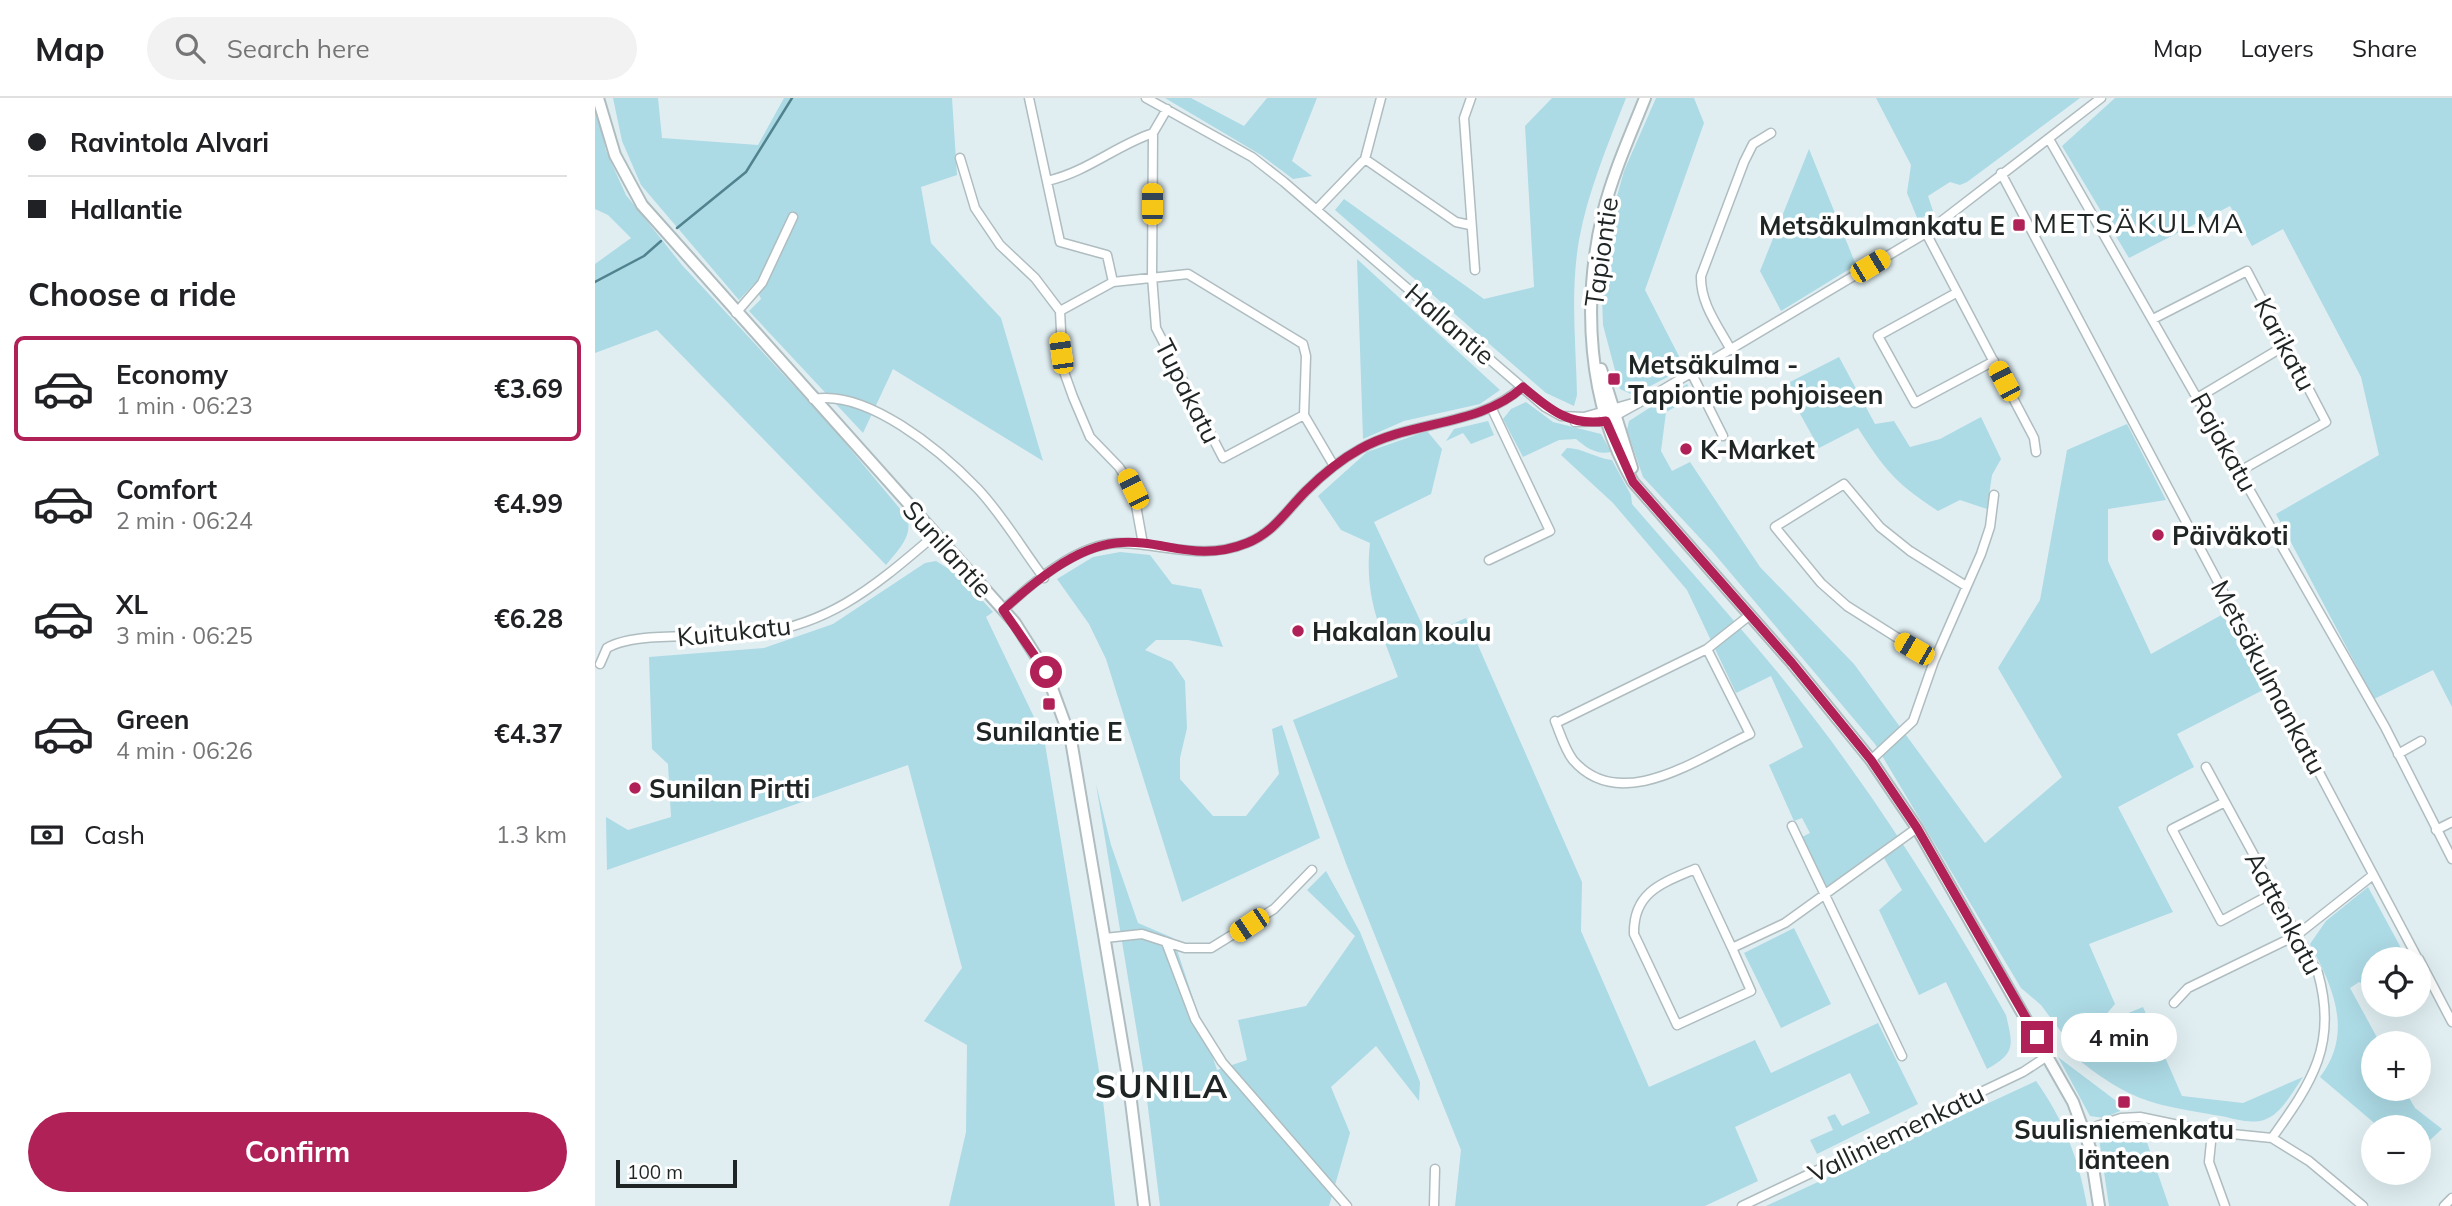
<!DOCTYPE html>
<html lang="en">
<head>
<meta charset="utf-8">
<style>
  body { margin:0; font-family:Mulish,sans-serif; background:#f2f2f2; color:#202124; height:100vh; display:flex; flex-direction:column; font-size:26px; white-space:nowrap }
  * { box-sizing:border-box; margin:0 }
  p { font-size:23px; color:#757577 }
  .icon { flex:none; width:38px; height:38px; fill:none; stroke:currentColor; stroke-width:2; stroke-linecap:round; stroke-linejoin:round }
  .map { position:relative; flex:1; overflow:hidden }
  .side { display:flex; flex-direction:column; background:#fff; width:595px }
  .side>* { flex:none }
  .guide { display:grid; align-content:center; height:154px; padding:0 28px; background:#fff }
  .controls { position:absolute; left:1766px; top:849px; display:grid; gap:14px }
  .controls a { display:grid; place-items:center; width:70px; height:70px; border-radius:50%; background:#fff; box-shadow:0 7px 28px #0002; font-size:35px }
  .scale { position:absolute; left:21px; bottom:18px; width:121px; box-sizing:border-box; padding-left:7px; border:4px solid #1f2425; border-top:0; font-size:19px; line-height:24px; white-space:nowrap; color:#1f2425; -webkit-text-stroke:5px #fff; paint-order:stroke }
  .end { position:absolute; width:32px; height:32px; margin:-16px; border:9px solid #b02157; background:#fff; box-shadow:0 0 0 4px #fff }
  .from { border-radius:50% }
  .bubble { position:absolute; height:49px; border-radius:24px; background:#fff; box-shadow:0 7px 28px #0002; font-size:23px; font-weight:700; line-height:49px; text-align:center }
  .car { position:absolute; width:21px; height:42px; margin:-21px -10px; border-radius:9px; box-shadow:0 0 5px 2px #0007; background:linear-gradient(#f5c518 24%,#345 0 40%,#f5c518 0 76%,#345 0 86%,#f5c518 0) }
  .guide b { display:flex; align-items:center; gap:24px; height:66px; font-size:26px }
  .guide b+b { border-top:2px solid #e0e0e0 }
  .guide i { width:18px; height:18px; background:#202124 }
  ul { padding:0; list-style:none }
  li { display:flex; align-items:center; gap:21px; height:105px; margin:0 14px 10px; padding:0 14px; border:4px solid transparent; border-radius:10px }
  li div { flex:1 }
  li b { display:block; font-size:26px }
  li em { font-style:normal; font-weight:700 }
  li.current { border-color:#b02157 }
  li>.icon { width:63px; height:63px; stroke-width:1.5 }
  h2 { padding:0 28px; font-size:32px; line-height:84px }
  .pay { display:flex; align-items:center; gap:18px; height:77px; padding:0 28px; font-size:26px }
  .pay p { margin-inline-start:auto }
  .cta { display:flex; gap:14px; margin-top:auto; padding:14px 28px }
  .cta a { flex:1; height:80px; border-radius:42px; background:#b02157; color:#fff; font-size:28px; font-weight:700; line-height:80px; text-align:center }
  header { display:flex; align-items:center; gap:42px; box-sizing:border-box; height:98px; padding:0 35px; background:#fff; border-bottom:2px solid #e0e0e0 }
  header strong { font-size:33px }
  nav { display:flex; gap:38px; margin-inline-start:auto; font-size:24px }
  .search { width:490px; height:63px; background:#f2f2f2; display:flex; align-items:center; gap:18px; box-sizing:border-box; padding:0 24px; border-radius:38px; color:#757577; font-size:26px }
  main { display:flex; flex:1; min-height:0 }
  .map>svg:first-child { display:block }
  .green { fill:#acdae5 }
  .lines { fill:none; stroke-linecap:round; stroke-linejoin:round }
  .stream { stroke:#51838f; stroke-width:2.5 }
  .street-casing { stroke:#afbdc0; stroke-width:11 }
  .secondary-casing { stroke:#afbdc0; stroke-width:14 }
  .street { stroke:#fff; stroke-width:8 }
  .secondary { stroke:#fff; stroke-width:10 }
  .route { stroke:#b02157; stroke-width:9 }
  .poi-dot { fill:#b02157; stroke:#fff; stroke-width:2.5 }
  .labels { text-anchor:middle; dominant-baseline:central; stroke-width:7; stroke-linejoin:round; paint-order:stroke }
  .poi-label { font-size:26px; font-weight:bold; fill:#1f2425; stroke:#fff; text-anchor:start }
  .street-label { font-size:26px; fill:#1f2425; stroke:#fff }
  .neighbourhood-label { font-size:28px; letter-spacing:2px; fill:#1f2425; stroke:#fff }
  .district-label { font-size:33px; font-weight:bold; letter-spacing:2px; fill:#1f2425; stroke:#fff }
</style>
</head>
<body>
<header>
<strong>Map</strong>
<div class="search"><svg class="icon" aria-label="search" viewBox="0 0 24 24"><circle cx="10" cy="10" r="6"/><path d="M15 15l6 6"/></svg>Search here</div>
<nav><a>Map</a><a>Layers</a><a>Share</a></nav>
</header>
<main>
<section class="side">
<div class="guide">
<b><i class="from"></i>Ravintola Alvari</b>
<b><i></i>Hallantie</b>
</div>
<h2>Choose a ride</h2>
<ul>
<li class="current"><svg class="icon" aria-label="car" viewBox="0 0 24 24"><path d="M5 17H2v-5l4-1 3-4h7l3 4 3 1v5h-3M9 17h6M6 11h13"/><circle cx="7" cy="17" r="2"/><circle cx="17" cy="17" r="2"/></svg><div><b>Economy</b><p>1 min · 06:23</p></div><em>€3.69</em></li>
<li><svg class="icon" aria-label="car" viewBox="0 0 24 24"><path d="M5 17H2v-5l4-1 3-4h7l3 4 3 1v5h-3M9 17h6M6 11h13"/><circle cx="7" cy="17" r="2"/><circle cx="17" cy="17" r="2"/></svg><div><b>Comfort</b><p>2 min · 06:24</p></div><em>€4.99</em></li>
<li><svg class="icon" aria-label="car" viewBox="0 0 24 24"><path d="M5 17H2v-5l4-1 3-4h7l3 4 3 1v5h-3M9 17h6M6 11h13"/><circle cx="7" cy="17" r="2"/><circle cx="17" cy="17" r="2"/></svg><div><b>XL</b><p>3 min · 06:25</p></div><em>€6.28</em></li>
<li><svg class="icon" aria-label="car" viewBox="0 0 24 24"><path d="M5 17H2v-5l4-1 3-4h7l3 4 3 1v5h-3M9 17h6M6 11h13"/><circle cx="7" cy="17" r="2"/><circle cx="17" cy="17" r="2"/></svg><div><b>Green</b><p>4 min · 06:26</p></div><em>€4.37</em></li>
</ul>
<div class="pay"><svg class="icon" aria-label="cash" viewBox="0 0 24 24"><path d="M3 7h18v10H3z"/><circle cx="12" cy="12" r="2"/></svg>Cash<p>1.3 km</p></div>
<div class="cta"><a>Confirm</a></div>
</section>
<div class="map">
<svg width="1857" height="1108" viewBox="0 0 1857 1108">
  <rect width="100%" height="100%" fill="#e0eef2"/>
  <!-- green -->
  <path class="green" d="M18,0H63L67,40L163,47L189,0H357L362,77L326,89L336,145L406,220L448,363L298,271L268,335L154,213L166,201L159,186L144,202L46,87L27,43Z
    M570,0H596L649,28L672,0H722L697,63L717,78L698,81L666,57Z
    M957,0H1031C1013,46 993,93 984,142C975,194 981,246 982,297L979,308L951,295L740,112L749,101L889,201L939,189L930,28Z
    M1061,0H1099L1109,25L1050,192L1090,270L1038,297L1025,291L1008,227L1007,199L1012,156L1019,109L1029,73Z
    M1281,0H1485L1372,84L1365,87L1355,84L1333,98L1338,113L1323,122L1312,95L1316,67Z
    M1520,0H1857V609L1838,572L1779,601L1681,416L1784,357L1766,279L1688,131L1657,148L1635,108L1534,160L1467,48Z
    M0,6L11,53L31,97L87,167L236,328L311,418C320,437 302,453 291,467L62,232L0,255V166L36,140L13,117L0,111Z
    M1214,51L1261,167L1186,213L1165,173Z
    M762,161L905,292L885,306L809,323L768,341Z
    M1244,259L1280,326L1299,323L1315,349L1345,341L1386,319L1406,361L1397,377L1392,411L1365,402L1343,413C1300,385 1290,372 1263,330L1224,350L1189,287Z
    M1092,286L1099,299L1071,314L1066,353L1077,373L1095,364L1165,469L1259,566L1390,745L1467,679L1403,570L1445,502L1472,352L1532,326L1571,402L1513,411V463L1556,556L1630,515L1670,591L1582,636L1599,669L1523,709L1578,814L1494,846L1520,906L1492,939H1470L1446,907L1426,890L1280,646L1117,453L1048,379L1032,332L1034,323Z
    M931,304L958,324L1006,336L1016,354C1001,357 992,350 981,341L964,342L928,359L908,321L916,311Z
    M893,323L899,337L876,346L868,335L851,343L859,331Z
    M832,333L847,351L836,396L779,424L832,537L871,520L987,784L986,833L1054,989L1160,942L1176,975L1283,925L1323,1006L1222,1056L1215,1042L1238,1032L1232,1019L1240,1016L1247,1028L1275,1015L1255,975L1140,1029L1163,1083L1110,1108H860L866,1052L752,768L698,622L803,579C785,530 769,499 775,445L746,432L723,398L772,354Z
    M972,350C987,350 1000,360 1017,362L1036,397L1037,406C1111,492 1190,576 1255,669C1312,748 1363,832 1411,917C1418,947 1421,955 1392,971L1351,884L1324,897L1284,812L1307,792L1285,753L1230,791L1207,739L1215,735L1207,720L1199,723L1174,667L1208,649L1176,578L1141,595L1092,492L1018,405L966,357Z
    M525,454L555,457L577,486L606,491L628,549L593,542H561L550,552L577,564L590,583L592,630L585,660V681L618,718H651L684,676L677,631L687,627L725,740L587,804L511,561L494,526L462,481L498,459Z
    M341,463L365,478L398,514L391,519L449,640L506,985L520,1108H354L371,1034L372,947L329,923L367,870L313,667L12,772L11,719L33,732L76,719L73,666L57,651L54,559L169,550L238,526L330,465Z
    M501,686L516,747L543,825L578,840L622,972L652,962L643,922L711,908L760,838L712,792L731,773L765,834L825,984L824,1003L781,948L736,989L755,1035L734,1108H565L549,977Z
    M1773,789L1812,861H1778V893L1764,884L1755,890L1785,945H1778V990L1809,991L1820,1010L1847,1031L1824,1052V1029H1784L1725,979C1759,935 1738,889 1715,846L1731,823Z
    M1199,830L1236,906L1186,930L1149,855Z
    M1548,909L1587,998L1648,1005L1708,979C1698,993 1686,1017 1669,1022C1655,1026 1640,1021 1626,1018C1553,1006 1535,1003 1476,956L1492,958L1503,950L1526,918Z
    M1463,959L1524,1005L1525,1013L1509,1020L1495,1018Z
    M1441,983C1469,1022 1484,1062 1492,1108H1171Z
    M1546,1027L1574,1108H1514L1504,1040L1512,1034Z"/>
  <g class="lines">
    <!-- stream -->
    <path class="stream" d="M82,130L151,74L197,0
      M0,184L49,158L66,143"/>
    <defs>
      <path id="street" d="M434,0L465,144L512,157L518,184
        M551,0L657,59L689,84L950,309L966,318L989,319L1052,301L1331,135L1506,0
        M876,0L869,20L880,172
        M572,11L558,35L557,178L561,230L628,360L709,317
        M1454,41L1790,629L1857,761
        M365,60L380,110L405,147L440,180L465,213L468,271L478,299L495,339L524,369L538,391L548,446
        M770,61L861,124L875,127
        M1406,75L1823,861
        M452,83C492,74 520,48 558,35
        M722,111L770,61L786,0
        M1331,135L1439,340L1441,354
        M1361,195L1283,238L1320,305L1399,263
        M465,213L518,184L593,176L708,246L711,258L709,317
        M141,215L167,185L198,119
        M1558,221L1652,173L1731,324L1645,373
        M1136,252C1123,228 1105,205 1106,178L1149,64L1158,46L1176,35
        M1096,274L1128,338
        M1604,299L1691,247
        M218,301C272,291 345,352 382,390C407,416 427,451 449,480
        M709,317L739,368
        M980,324L1011,323L1049,302
        M894,462L955,433L897,311
        M408,512C437,485 484,444 526,445C570,446 608,463 652,445C679,434 691,413 711,393C727,377 745,362 765,351C816,322 884,329 927,289
        M1339,563L1252,508L1226,485L1180,429L1249,386L1285,429L1315,453L1371,488
        M5,566L12,550C40,533 114,540 150,537C233,530 280,488 340,437
        M960,623C965,635 970,652 978,662C1025,717 1104,660 1155,636L1112,551
        M961,625L1112,551L1155,517
        M1803,656L1826,643
        M1276,662L1318,623L1339,563L1386,456L1395,429L1399,397
        M1611,669L1723,875C1743,946 1717,984 1677,1040
        M1630,704L1577,731L1626,823L1678,795
        M1197,728L1307,958
        M1841,732L1857,724
        M510,840L547,836L590,850H616L679,811L717,772
        M571,844L600,921L627,964L752,1108
        M1137,850L1100,771C1067,785 1038,794 1039,836L1082,927L1156,893L1137,850L1190,825L1322,730
        M1824,861L1857,924
        M1579,905L1593,890L1702,837L1778,777
        M1490,1032L1526,1020L1545,1019L1617,1034L1677,1040L1714,1063L1768,1108
        M1617,1034L1614,1064L1630,1108
        M839,1108L840,1071
        M1147,1108L1428,974L1454,957
        M1849,1108L1857,1100"/>
      <path id="secondary" d="M3,0L20,57L47,107L420,525L451,574L476,642L533,979L549,1108
        M1050,0C1035,38 1018,75 1008,115C987,203 992,305 1038,384L1197,565L1276,662L1322,730L1478,1004L1495,1050L1504,1108
        M1006,271L1037,370"/>
    </defs>
    <!-- street casing -->
    <use href="#street" class="street-casing"/>
    <!-- secondary casing -->
    <use href="#secondary" class="secondary-casing"/>
    <!-- street -->
    <use href="#street" class="street"/>
    <!-- secondary -->
    <use href="#secondary" class="secondary"/>
  </g>
  <g class="lines">
    <!-- route -->
    <path class="route" d="M451,574L408,512C438,485 480,449 521,445C568,440 600,466 652,445C679,434 691,413 711,393C727,377 745,362 765,351C816,322 884,329 928,289C954,311 975,329 1011,323L1038,384L1197,565L1276,662L1322,730L1442,939"/>
  </g>
  <!-- markers -->
  <g class="poi-dot">
    <rect x="1417" y="120" width="14" height="14" rx="3.5"/>
    <rect x="1012" y="274" width="14" height="14" rx="3.5"/>
    <circle cx="1091" cy="351" r="7"/>
    <circle cx="1563" cy="437" r="7"/>
    <circle cx="703" cy="533" r="7"/>
    <rect x="447" y="599" width="14" height="14" rx="3.5"/>
    <circle cx="40" cy="690" r="7"/>
    <rect x="1522" y="997" width="14" height="14" rx="3.5"/>
  </g>
  <g class="labels">
    <!-- poi labels -->
    <g class="poi-label">
      <text x="1410" y="127" text-anchor="end">Metsäkulmankatu E</text>
      <text x="1033" y="266">Metsäkulma -<tspan x="1033" dy="30">Tapiontie pohjoiseen</tspan></text>
      <text x="1105" y="351">K-Market</text>
      <text x="1577" y="437">Päiväkoti</text>
      <text x="717" y="533">Hakalan koulu</text>
      <text x="454" y="633" text-anchor="middle">Sunilantie E</text>
      <text x="54" y="690">Sunilan Pirtti</text>
      <text x="1529" y="1031" text-anchor="middle">Suulisniemenkatu<tspan x="1529" dy="30">länteen</tspan></text>
    </g>
    <!-- street labels -->
    <g class="street-label">
      <text transform="translate(1006 154) rotate(-82)">Tapiontie</text>
      <text transform="translate(855 226) rotate(41)">Hallantie</text>
      <text transform="translate(1690 246) rotate(62)">Karikatu</text>
      <text transform="translate(593 293) rotate(63)">Tupakatu</text>
      <text transform="translate(1629 344) rotate(61)">Rajakatu</text>
      <text transform="translate(353 451) rotate(48)">Sunilantie</text>
      <text transform="translate(139 533) rotate(-6)">Kuitukatu</text>
      <text transform="translate(1674 579) rotate(62)">Metsäkulmankatu</text>
      <text transform="translate(1689 815) rotate(62)">Aattenkatu</text>
      <text transform="translate(1301 1035) rotate(-26)">Valliniemenkatu</text>
    </g>
    <!-- neighbourhood labels -->
    <g class="neighbourhood-label">
      <text x="1544" y="124">METSÄKULMA</text>
    </g>
    <!-- district labels -->
    <g class="district-label">
      <text x="567" y="987">SUNILA</text>
    </g>
  </g>
</svg>
<div class="controls">
<a><svg class="icon" aria-label="locate" viewBox="0 0 24 24"><circle cx="12" cy="12" r="6"/><path d="M12 2v4M12 18v4M2 12h4M18 12h4"/></svg></a>
<a>+</a>
<a>−</a>
</div>
<div class="scale">100 m</div>
<i class="end from" style="left:451px;top:574px"></i>
<i class="end" style="left:1442px;top:939px"></i>
<div class="bubble" style="left:1466px;top:915px;width:116px">4 min</div>
<i class="car" style="left:557px;top:106px;rotate:0deg"></i>
<i class="car" style="left:1275px;top:168px;rotate:59deg"></i>
<i class="car" style="left:466px;top:255px;rotate:352deg"></i>
<i class="car" style="left:1409px;top:283px;rotate:332deg"></i>
<i class="car" style="left:538px;top:391px;rotate:334deg"></i>
<i class="car" style="left:1319px;top:551px;rotate:300deg"></i>
<i class="car" style="left:654px;top:827px;rotate:236deg"></i>
</div>
</main>
</body>
</html>
